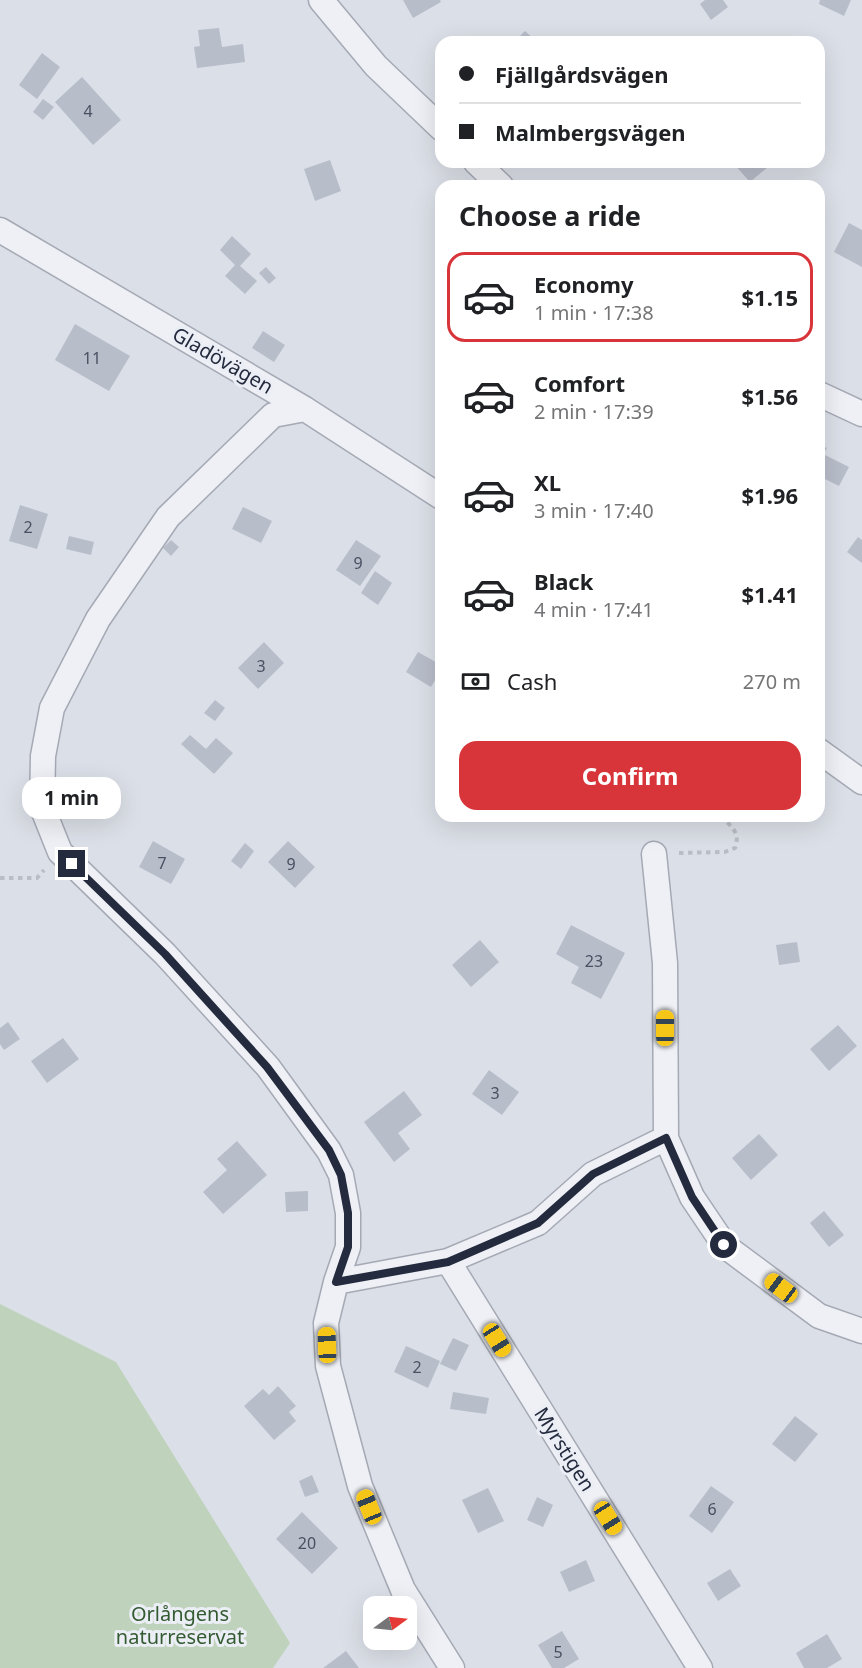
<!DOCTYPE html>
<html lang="en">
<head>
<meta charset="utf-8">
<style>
  body { margin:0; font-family:"Noto Sans",sans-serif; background:#f6f6f6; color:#202124; height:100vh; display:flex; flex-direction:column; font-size:22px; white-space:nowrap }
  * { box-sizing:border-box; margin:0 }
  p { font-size:20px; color:#757577 }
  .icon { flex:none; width:33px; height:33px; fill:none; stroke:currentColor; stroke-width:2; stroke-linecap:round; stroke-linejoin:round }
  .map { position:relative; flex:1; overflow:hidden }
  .sheet { position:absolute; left:435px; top:180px; width:390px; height:642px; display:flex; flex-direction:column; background:#fff; border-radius:18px; box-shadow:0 6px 24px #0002 }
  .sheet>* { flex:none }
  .guide { position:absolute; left:435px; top:36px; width:390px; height:132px; border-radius:18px; box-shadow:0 6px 24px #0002; display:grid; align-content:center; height:132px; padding:0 24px; background:#fff }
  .needle { width:39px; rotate:75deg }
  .buttons { position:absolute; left:363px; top:1596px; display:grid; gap:12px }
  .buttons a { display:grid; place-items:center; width:54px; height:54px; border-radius:12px; background:#fff; box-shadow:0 6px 24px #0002; font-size:30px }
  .end { position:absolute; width:27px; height:27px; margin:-14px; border:8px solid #242b3e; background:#fff; box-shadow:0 0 0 3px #fff }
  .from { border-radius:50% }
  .bubble { position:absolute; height:42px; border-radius:18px; background:#fff; box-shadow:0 6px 24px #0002; font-size:20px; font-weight:700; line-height:42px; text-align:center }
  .car { position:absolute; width:18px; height:36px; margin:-18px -9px; border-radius:8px; box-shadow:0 0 4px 2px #0007; background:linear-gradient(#f5c518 24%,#345 0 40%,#f5c518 0 76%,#345 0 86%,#f5c518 0) }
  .guide b { display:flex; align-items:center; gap:21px; height:57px; font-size:22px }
  .guide b+b { border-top:2px solid #e0e0e0 }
  .guide i { width:15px; height:15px; background:#202124 }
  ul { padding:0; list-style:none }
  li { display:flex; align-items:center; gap:18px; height:90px; margin:0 12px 9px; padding:0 12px; border:3px solid transparent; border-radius:18px }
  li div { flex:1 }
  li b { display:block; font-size:22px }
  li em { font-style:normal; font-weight:700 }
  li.selected { border-color:#d8353b }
  li>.icon { width:54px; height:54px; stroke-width:1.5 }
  h2 { padding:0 24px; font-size:27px; line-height:72px }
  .pay { display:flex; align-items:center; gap:15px; height:66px; padding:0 24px; font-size:22px }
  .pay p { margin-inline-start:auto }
  .button { display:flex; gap:12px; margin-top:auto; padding:12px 24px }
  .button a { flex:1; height:69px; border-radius:18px; background:#d8353b; color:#fff; font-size:24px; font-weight:700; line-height:69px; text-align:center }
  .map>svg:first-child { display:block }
  .green { fill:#bfd2bc }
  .building { fill:#b8bdca }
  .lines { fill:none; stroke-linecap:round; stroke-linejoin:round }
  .street-casing { stroke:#a4a9b4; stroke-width:27 }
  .path { stroke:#b9bdc5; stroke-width:4; stroke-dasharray:4.5 4.5; stroke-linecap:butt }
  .street { stroke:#eef0f5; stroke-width:24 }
  .route { stroke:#242b3e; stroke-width:8 }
  .labels { text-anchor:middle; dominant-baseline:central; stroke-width:6; stroke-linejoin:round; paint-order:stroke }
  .number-label { font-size:16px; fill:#495061 }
  .street-label { font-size:20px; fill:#242b3e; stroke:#ebeef5 }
  .park-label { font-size:20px; fill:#345b31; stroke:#ebeef5 }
</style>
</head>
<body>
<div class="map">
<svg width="862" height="1668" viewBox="0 0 862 1668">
  <rect width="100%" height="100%" fill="#dbdfe7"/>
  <!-- green -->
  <path class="green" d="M0,1304L116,1362L290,1643L273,1668H0Z"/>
  <!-- building -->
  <path class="building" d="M403,0H440L441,2L413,18Z
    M705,0H723L728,7L711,20L700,4Z
    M820,0H851L844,16L819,4Z
    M219,28L222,47L243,44L245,62L197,68L194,47L200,46L198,30Z
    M525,31L537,42H514Z
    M42,53L60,67L37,99L19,85Z
    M82,77L121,120L93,145L55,102Z
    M43,99L54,107L43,120L33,112Z
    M330,160L341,191L315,201L304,169Z
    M732,162H764L768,167L750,182Z
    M849,223L862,230V267L834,252Z
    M232,236L251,254L240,266L257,281L245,294L225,276L235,265L220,250Z
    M266,267L276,278L269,284L259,273Z
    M75,324L130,356L109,391L55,360Z
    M263,331L285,345L274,362L252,348Z
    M819,444L827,448L823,454L849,467L839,486L819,476Z
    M20,505L48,514L37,549L9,541Z
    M243,507L272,521L261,543L232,529Z
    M69,536L94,542L91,555L66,549Z
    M858,537L862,540V563L847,552Z
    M171,540L179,547L171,556L163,548Z
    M356,540L381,556L360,586L336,570Z
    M375,571L392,583L378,605L361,593Z
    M264,642L284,663L258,689L238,668Z
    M418,652L441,665V670L431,687L406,672Z
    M215,700L225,708L215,721L204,713Z
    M190,735L206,749L216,738L233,753L214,774L181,744Z
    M99,797L108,805L98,816L89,808Z
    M153,841L185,859L171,884L139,867Z
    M288,841L315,867L295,888L268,862Z
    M245,843L254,851L241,869L231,861Z
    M571,925L625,953L601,999L571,983L579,967L556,954Z
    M480,940L499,962L471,987L452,965Z
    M797,942L800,962L779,965L776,945Z
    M8,1022L20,1039L4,1050L0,1044V1028Z
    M838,1025L857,1046L829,1071L810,1049Z
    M63,1038L79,1059L47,1083L31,1061Z
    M489,1070L519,1092L502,1115L472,1094Z
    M404,1091L422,1115L398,1133L410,1149L394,1162L364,1122Z
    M759,1134L778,1155L751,1180L732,1158Z
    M237,1141L267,1175L223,1214L203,1192L227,1170L217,1159Z
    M308,1191V1211L286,1212L285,1192Z
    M824,1211L844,1235L829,1247L810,1223Z
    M453,1338L469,1345L456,1371L440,1364Z
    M406,1346L440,1361L428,1388L394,1372Z
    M278,1386L296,1406L289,1412L296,1421L274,1440L244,1406L263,1389L269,1395Z
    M453,1392L489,1398L486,1414L450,1409Z
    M795,1416L818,1434L795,1462L772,1444Z
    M312,1475L319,1492L305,1497L299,1481Z
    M711,1486L734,1502L712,1533L689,1516Z
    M488,1488L504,1521L478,1533L462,1500Z
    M537,1497L553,1505L543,1527L527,1520Z
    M302,1512L338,1548L312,1574L276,1539Z
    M586,1560L595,1581L569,1592L560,1572Z
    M730,1569L741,1586L718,1601L707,1583Z
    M562,1631L579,1659L564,1668H552L538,1645Z
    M827,1634L842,1659L827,1668H804L796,1653Z
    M346,1651L359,1668H323Z"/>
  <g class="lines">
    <defs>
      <path id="street" d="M321,0L376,66L441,128
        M476,162L501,186
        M0,230L305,409L441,497
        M819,394L862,414
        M305,409L273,415L168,517L98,619L52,708L43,756L42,807L60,852L165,954L268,1067L329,1151L341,1175L348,1213V1247L336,1282L326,1323L328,1366L360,1486L403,1590L452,1668
        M819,751L862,782
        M654,854L665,963L666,1138L692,1197L725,1246L819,1316L862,1331
        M448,1261L700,1668
        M336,1282L448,1261L538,1223L593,1174L666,1138"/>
    </defs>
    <!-- street casing -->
    <use href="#street" class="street-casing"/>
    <!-- path -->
    <path class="path" d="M679,853L725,852L735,848C741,833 731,825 719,816
      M0,878H37L44,870"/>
    <!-- street -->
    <use href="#street" class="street"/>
  </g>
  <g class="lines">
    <!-- route -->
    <path class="route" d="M72,864L165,954L267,1067L329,1150L341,1175L348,1213V1247L336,1282L448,1262L538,1223L593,1174L666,1138L692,1197L724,1245"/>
  </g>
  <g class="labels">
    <!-- number labels -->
    <g class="number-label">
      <text x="88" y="111">4</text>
      <text x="92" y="358">11</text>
      <text x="28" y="527">2</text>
      <text x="358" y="563">9</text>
      <text x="261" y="666">3</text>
      <text x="162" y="863">7</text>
      <text x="291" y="864">9</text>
      <text x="594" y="961">23</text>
      <text x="495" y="1093">3</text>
      <text x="417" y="1367">2</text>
      <text x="712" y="1509">6</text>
      <text x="307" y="1543">20</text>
      <text x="558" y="1652">5</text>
    </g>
    <!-- street labels -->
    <g class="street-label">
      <text transform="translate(223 360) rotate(30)">Gladövägen</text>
      <text transform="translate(565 1449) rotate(58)">Myrstigen</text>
    </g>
    <!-- park labels -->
    <g class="park-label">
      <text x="180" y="1613">Orlångens<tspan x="180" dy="23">naturreservat</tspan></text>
    </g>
  </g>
</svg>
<div class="buttons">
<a><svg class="needle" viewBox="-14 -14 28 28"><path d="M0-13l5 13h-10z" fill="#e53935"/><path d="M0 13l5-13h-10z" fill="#757577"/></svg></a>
</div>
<i class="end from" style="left:724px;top:1245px"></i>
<i class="end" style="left:72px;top:864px"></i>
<div class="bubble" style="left:22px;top:777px;width:99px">1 min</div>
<i class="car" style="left:665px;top:1028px;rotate:0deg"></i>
<i class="car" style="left:781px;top:1288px;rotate:307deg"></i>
<i class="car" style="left:497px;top:1340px;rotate:148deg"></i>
<i class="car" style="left:327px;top:1345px;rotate:358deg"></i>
<i class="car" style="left:369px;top:1507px;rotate:338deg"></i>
<i class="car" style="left:608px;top:1518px;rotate:148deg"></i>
<div class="guide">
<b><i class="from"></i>Fjällgårdsvägen</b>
<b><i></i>Malmbergsvägen</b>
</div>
<section class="sheet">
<h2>Choose a ride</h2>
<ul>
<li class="selected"><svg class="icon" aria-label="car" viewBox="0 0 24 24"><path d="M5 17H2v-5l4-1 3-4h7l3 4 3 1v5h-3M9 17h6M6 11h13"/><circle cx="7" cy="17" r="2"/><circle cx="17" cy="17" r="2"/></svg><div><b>Economy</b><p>1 min · 17:38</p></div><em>$1.15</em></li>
<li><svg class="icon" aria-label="car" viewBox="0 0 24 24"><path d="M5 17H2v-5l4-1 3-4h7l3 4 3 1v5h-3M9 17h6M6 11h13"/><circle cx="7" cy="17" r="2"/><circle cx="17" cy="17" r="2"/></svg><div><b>Comfort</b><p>2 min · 17:39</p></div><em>$1.56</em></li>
<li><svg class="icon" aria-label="car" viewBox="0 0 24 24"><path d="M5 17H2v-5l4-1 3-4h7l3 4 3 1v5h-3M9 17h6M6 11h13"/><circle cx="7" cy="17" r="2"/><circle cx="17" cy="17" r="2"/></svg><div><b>XL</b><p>3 min · 17:40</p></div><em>$1.96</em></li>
<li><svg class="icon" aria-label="car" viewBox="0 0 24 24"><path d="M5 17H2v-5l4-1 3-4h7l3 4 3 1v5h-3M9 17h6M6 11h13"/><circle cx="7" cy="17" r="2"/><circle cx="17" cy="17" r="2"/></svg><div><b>Black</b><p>4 min · 17:41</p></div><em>$1.41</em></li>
</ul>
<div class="pay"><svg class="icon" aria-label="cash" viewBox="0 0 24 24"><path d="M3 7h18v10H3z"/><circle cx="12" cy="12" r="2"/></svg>Cash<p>270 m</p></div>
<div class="button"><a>Confirm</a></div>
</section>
</div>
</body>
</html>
